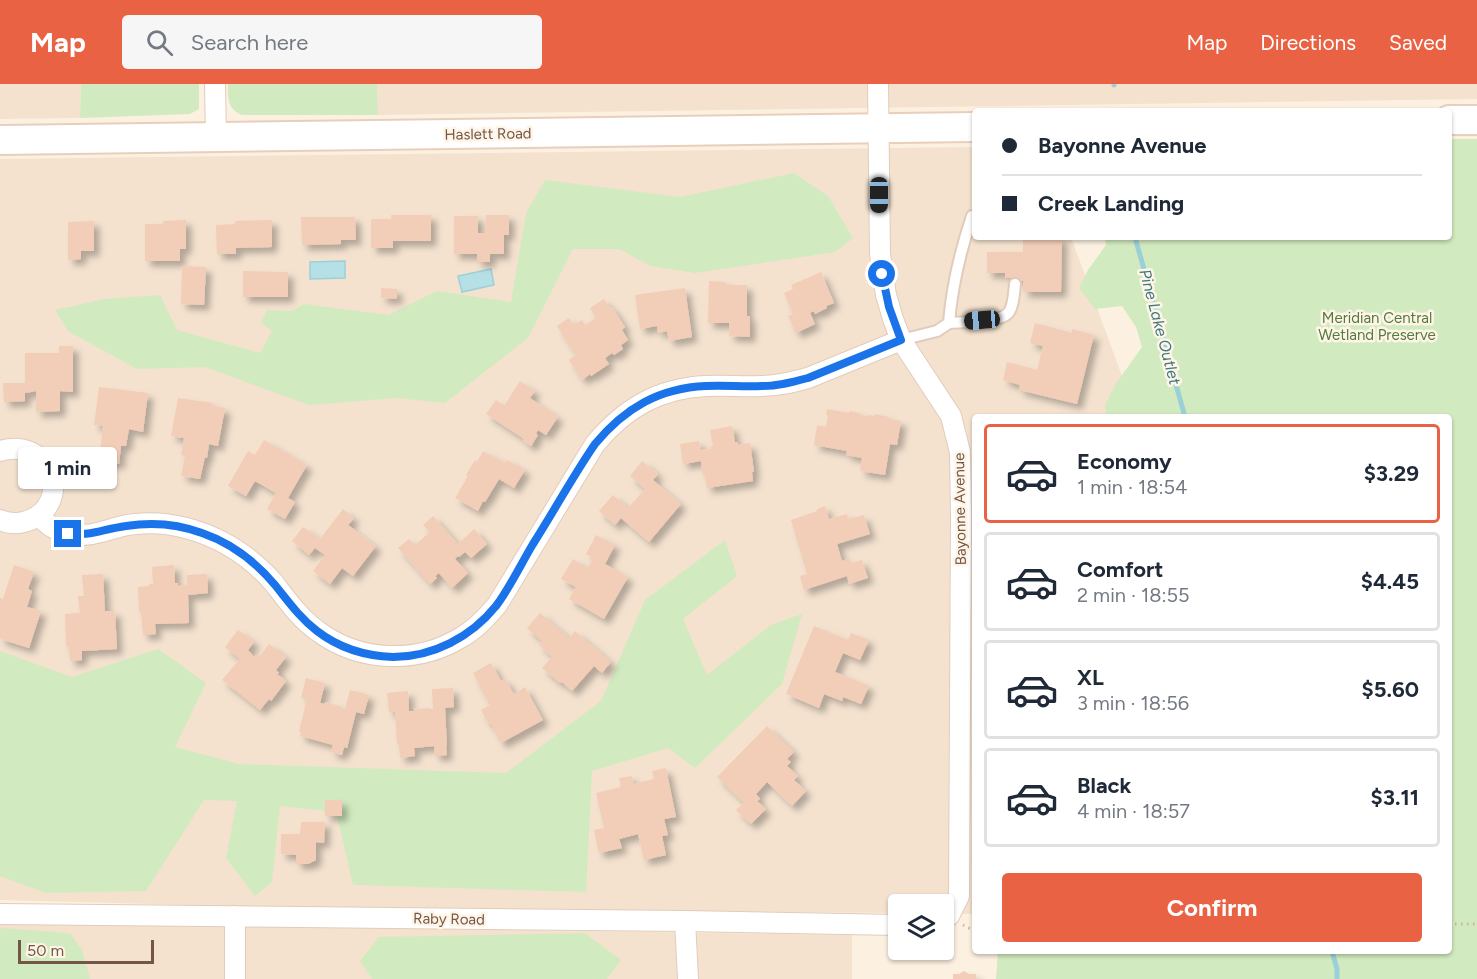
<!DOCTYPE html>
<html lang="en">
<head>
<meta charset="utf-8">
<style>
  body { margin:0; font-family:Figtree,sans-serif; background:#f6f6f7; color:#1f2937; height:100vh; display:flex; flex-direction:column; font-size:22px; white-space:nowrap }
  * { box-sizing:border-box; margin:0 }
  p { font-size:20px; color:#747a83 }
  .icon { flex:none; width:33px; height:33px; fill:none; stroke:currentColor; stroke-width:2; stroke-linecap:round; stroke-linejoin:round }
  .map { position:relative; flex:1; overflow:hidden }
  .side { position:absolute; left:972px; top:330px; width:480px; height:540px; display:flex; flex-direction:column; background:#fff; border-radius:6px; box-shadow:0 2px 4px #0004 }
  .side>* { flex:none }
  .guide { position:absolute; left:972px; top:24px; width:480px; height:132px; border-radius:6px; box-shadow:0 2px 4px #0004; display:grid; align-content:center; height:132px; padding:0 30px; background:#fff }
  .tools { position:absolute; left:888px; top:810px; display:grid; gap:12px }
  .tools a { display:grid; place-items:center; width:66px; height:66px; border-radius:6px; background:#fff; box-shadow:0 2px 4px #0004; font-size:30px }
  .scale { position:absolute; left:18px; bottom:15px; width:136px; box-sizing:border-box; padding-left:6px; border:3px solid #745647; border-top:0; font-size:16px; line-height:21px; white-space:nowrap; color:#745647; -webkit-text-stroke:4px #fff5e7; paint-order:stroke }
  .end { position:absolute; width:27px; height:27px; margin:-14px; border:8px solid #1a73e8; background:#fff; box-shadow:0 0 0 3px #fff }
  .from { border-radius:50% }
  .bubble { position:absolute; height:42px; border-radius:6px; background:#fff; box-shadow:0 2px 4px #0004; font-size:20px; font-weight:700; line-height:42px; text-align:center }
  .car { position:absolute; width:18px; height:36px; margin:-18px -9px; border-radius:8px; box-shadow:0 0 4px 2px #0007; background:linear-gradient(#222 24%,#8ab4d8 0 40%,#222 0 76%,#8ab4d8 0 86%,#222 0) }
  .guide b { display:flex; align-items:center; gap:21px; height:57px; font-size:22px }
  .guide b+b { border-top:2px solid #e0e1e3 }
  .guide i { width:15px; height:15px; background:#1f2937 }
  ul { padding:10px 0 0; list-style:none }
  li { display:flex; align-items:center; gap:18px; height:99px; margin:0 12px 9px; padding:0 18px; border:3px solid #e0e1e3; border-radius:6px }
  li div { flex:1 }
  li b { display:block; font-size:22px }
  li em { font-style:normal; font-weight:700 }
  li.selected { border-color:#e96243 }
  li>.icon { width:54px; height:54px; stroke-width:1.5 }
  .cta { display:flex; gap:12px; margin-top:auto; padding:12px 30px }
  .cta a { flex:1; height:69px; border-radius:6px; background:#e96243; color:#fff; font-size:24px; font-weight:700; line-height:69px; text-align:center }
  header { display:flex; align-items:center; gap:36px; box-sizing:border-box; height:84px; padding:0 30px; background:#e96243; color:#fff }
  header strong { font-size:28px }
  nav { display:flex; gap:33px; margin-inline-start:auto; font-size:21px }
  .search { width:420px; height:54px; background:#f6f6f7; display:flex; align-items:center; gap:15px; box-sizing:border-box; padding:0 21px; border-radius:6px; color:#747a83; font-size:22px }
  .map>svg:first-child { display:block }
  .residential { fill:#f4e2cf }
  .green { fill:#d2eabf }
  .water { fill:#b5e0e6; stroke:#9bd0d8; stroke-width:1.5 }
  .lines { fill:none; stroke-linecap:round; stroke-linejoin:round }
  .stream { stroke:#9bd0d8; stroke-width:5 }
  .building { fill:#f2cdb8; filter:url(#shadow) }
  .lane-casing { stroke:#e1ccbc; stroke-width:14 }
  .street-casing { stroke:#e1ccbc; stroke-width:22 }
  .secondary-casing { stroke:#e8cfbc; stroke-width:32 }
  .path { stroke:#d7b09b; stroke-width:3; stroke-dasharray:1.5 4.5; stroke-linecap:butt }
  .lane { stroke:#fff; stroke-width:10 }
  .street { stroke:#fff; stroke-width:20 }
  .secondary { stroke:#fff; stroke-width:28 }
  .route { stroke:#1a73e8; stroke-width:8 }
  .labels { text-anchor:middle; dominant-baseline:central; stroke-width:5; stroke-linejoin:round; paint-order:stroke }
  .street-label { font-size:15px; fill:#745647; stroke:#fff5e7 }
  .park-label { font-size:15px; fill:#537a3f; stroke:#fff5e7 }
  .water-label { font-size:16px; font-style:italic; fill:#3e7881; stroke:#fff5e7 }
</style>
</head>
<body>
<header>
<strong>Map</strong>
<div class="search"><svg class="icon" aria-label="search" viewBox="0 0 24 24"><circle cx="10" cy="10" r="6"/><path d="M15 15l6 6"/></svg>Search here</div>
<nav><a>Map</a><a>Directions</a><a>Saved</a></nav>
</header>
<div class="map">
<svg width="1477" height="895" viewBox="0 0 1477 895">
  <defs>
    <filter id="shadow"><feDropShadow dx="5.5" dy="5.5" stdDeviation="3" flood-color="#0004"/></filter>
  </defs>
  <rect width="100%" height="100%" fill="#fcf1e0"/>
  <!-- residential -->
  <path class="residential" d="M0,0H81L80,34L0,35Z
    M377,0H1477V15L378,31Z
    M975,63V153H1071L1137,333H975V830H944V820H898V829L266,823L0,816V75Z
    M0,838L852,851V895H0Z"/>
  <!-- green -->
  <path class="green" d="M81,0H199V25L190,30L80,34Z
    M228,0H377L378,31H242C227,25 228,14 228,0Z
    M1449,55H1477V895H996L998,867H1449V333H1106L1105,321L1115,301L1142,263L1136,243L1122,222L1095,225L1079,204L1088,186L1106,161L1105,153H1449Z
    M794,89L828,112L853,154L835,168L695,189L651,182L619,165H573L528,254L445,319L397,314L309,321L205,283L137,285L68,247L55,226L104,215L160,211L177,246L260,269L272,247L261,239L267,226L292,227L304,220L388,231L437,207L511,218L526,129L545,96L680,113Z
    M725,456L737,492L683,535L707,591L771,541L802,530L782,600L695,684L668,664L592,687L586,808L353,801L336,728L280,722L272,798L255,812L226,774L237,717L204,716L146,807L46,809L0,792V567L72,593L158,565L206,599L175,663L239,680L506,689L601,617L645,516Z
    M0,844L58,848L71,850L82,866L90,895H0Z
    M585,849L621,876L607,895H372L360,877L379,853Z"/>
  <!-- water -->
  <path class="water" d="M345,177V194L310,195V178Z
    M491,185L494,201L462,208L458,192Z"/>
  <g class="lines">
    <!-- stream -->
    <path class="stream" d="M1114,1V0
      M1135,153L1185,333
      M1332,867L1337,885V895"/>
  </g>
  <!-- building -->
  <path class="building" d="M391,131H431V157H393V164H371V135H391Z
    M486,131H509V151H504V170H490V178H477V170H454V132H478V149H485Z
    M301,133H355L356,156H341V160L302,161Z
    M186,136V165H180V177H145V140H163V137Z
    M272,136V163L236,164V170H217L216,141L235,140V137Z
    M94,137V167H81V175L68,176V138Z
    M1023,153H1062L1061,208H1023V197H1019V194H1005V189H987V168H1023Z
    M182,182L206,183L204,221L181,220Z
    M243,187L288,188V213H243Z
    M821,188L834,219L826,222L827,224L815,230L814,227L810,229L815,240L796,249L788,232L793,230L784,209L793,205L791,201Z
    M709,197L725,198V201H747V232H750V253L729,252V239H708Z
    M381,204L397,205V215L381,214Z
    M685,204L692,253L669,257L667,247L658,249L657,242L640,245L635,211Z
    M604,215L610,224L612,223L625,243L622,246L628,256L621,261L623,265L614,271L612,269L605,274L609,280L591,292L590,290L582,296L569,276L576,271L557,242L569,234L574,241L582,236L585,241L596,234L590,224Z
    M1035,239L1072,249V245L1094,251L1077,320L1019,306L1020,301L1003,296L1007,278L1037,286L1043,262L1030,259Z
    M59,262H73V308L60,307V327L36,328V307L25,309V317L4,318L3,299H25V269H59Z
    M520,297L535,307L530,314L558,333L546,351L538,346L536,350L538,351L531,362L523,357L524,355L486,330L496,316L504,322Z
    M99,303L148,309L143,348L129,345L126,362H121L119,380L99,377L103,342L94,341Z
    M178,314L213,319L212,322L225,324L218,362L209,360L207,374L205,373L200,395L181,392L185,372L181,371L184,354L171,352Z
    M827,325L849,329V327L859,329V331L868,332L869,331L875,332V330L889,333L888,335L901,337L897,361L890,360L885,391L860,387L862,374L846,371L847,367L814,361L817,341L826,343L828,332L826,331Z
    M732,342L735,358H738V361L750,359L754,388H752L753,397L707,404L705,391L703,392L701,377L683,380L680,360L699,357L701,366L711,365L710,363L713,362L710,346Z
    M264,356L307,381L288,414L295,418L285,435L267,425L276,409L255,397L246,412L228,402L248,367L255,371Z
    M483,367L505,379L507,376L525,386L514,404L499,395L485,418L483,417L478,427L455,414L468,392L466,391L475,376L477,378Z
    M642,377L658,390L653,396L681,420L649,458L621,434L615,441L599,427L613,411L628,424L645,405L630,392Z
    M825,422L829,435L847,430L848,435L864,431L870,450L837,460L842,477L849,475L851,479L862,476L868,494L849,500L847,492L804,506L800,492L807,490L791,436L817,427V425Z
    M343,425L354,434L348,441L376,462L353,492L342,484L330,500L313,487L325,471L315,464L309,471L292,457L303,443L320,455Z
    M433,432L458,460L474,445L487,460L471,474L465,468L459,473L458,472L455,475L468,489L452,504L439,489L435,492L437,494L430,500L398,464L409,455L415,461L430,448L423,441Z
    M596,451L615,461L605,480L628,493L604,535L569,515L576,503L561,495L573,475L588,484L593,474L586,470Z
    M14,481L34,488L28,505L32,507L27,523L41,527L29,564L0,555V514L3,515Z
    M174,481L175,499H178V502L187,501V491L207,490L208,509L188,511L189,539L155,540L156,550L143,551L141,527H139L138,503L149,502V500H153L152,483Z
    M103,490L105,527H115L117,565L82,567V576L70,577L69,562L66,563L65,530L80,529L78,512H84L82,491Z
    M540,529L569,554L575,547L611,578L602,589L594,582L572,607L562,598L560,599L542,584L552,573L539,561L542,557L527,544Z
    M814,542L848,556L851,549L869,556L860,576L843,569L835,588L869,602L861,620L843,613L842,617L824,610L819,624L786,610Z
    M238,546L254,558L248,566L254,573L256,571L259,573L269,560L286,573L276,586L279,589L277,591L280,592L286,597L271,617L269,615L260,626L222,596L240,575L225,563Z
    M491,579L501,597L505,595L514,610L525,603L543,636L501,659L491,639L489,640L481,626L490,621L473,589Z
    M306,594L325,599L320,619L325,620V618L340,622V624L345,625L350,606L369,611L364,630L356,628L347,664L344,663L342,671L331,668L333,661L300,652L301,648L299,647L307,615L301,614Z
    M453,604L454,623L445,624L447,662H446L447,671L435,672L434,662L414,664L415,672L400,674L399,660H397L395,628H389L387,609L408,607L409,627H414V625L429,624V625H433L432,605Z
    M767,642L794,668L787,675L791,678L787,682L798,692L794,696L806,707L792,722L767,698L756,710L760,715L757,717L766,725L751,740L736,726L744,719L717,693Z
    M666,684L676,733L664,735L668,751L662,752L666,771L644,776L638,750L619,755L622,764L599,769L594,746L604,744L596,709L621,703L619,694L632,692L633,700L654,695L652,687Z
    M325,716H342V732H325Z
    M301,738H325L324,759L316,758V776L308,780H296V771L281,770V750H300Z
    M964,887L969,890H976V895H953V890H959Z"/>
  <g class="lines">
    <defs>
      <path id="lane" d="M949,239C962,238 1002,239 1009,228C1014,221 1014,208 1015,200
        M901,256L937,247L949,239C952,201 960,168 972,132"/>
      <path id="street" d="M215,0L216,53
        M878,0L880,170L886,211L893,235L901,256L951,332L960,368L961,431L959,812L949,832L944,834
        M0,367C47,353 72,410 36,433C24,440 12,441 0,436
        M39,431C53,450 78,455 101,448C109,446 118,443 127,441C146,438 167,439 186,444C220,453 249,471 273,498C287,516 300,535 319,548C360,578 417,580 460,554C475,546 486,534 497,521L595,360C625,324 659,304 706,302C725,301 744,303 762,302C778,302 793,298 808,294L901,256
        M0,830L685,837L898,841
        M685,837L688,895
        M235,895V832"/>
      <path id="secondary" d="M1449,36H1477
        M0,56L975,43"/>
    </defs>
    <!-- lane casing -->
    <use href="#lane" class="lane-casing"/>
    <!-- street casing -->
    <use href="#street" class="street-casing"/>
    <!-- secondary casing -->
    <use href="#secondary" class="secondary-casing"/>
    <!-- path -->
    <path class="path" d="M1449,840H1477
      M963,841L969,844L975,845"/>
    <!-- lane -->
    <use href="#lane" class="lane"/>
    <!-- street -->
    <use href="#street" class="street"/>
    <!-- secondary -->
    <use href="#secondary" class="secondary"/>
  </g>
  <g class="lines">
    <!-- route -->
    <path class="route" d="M68,450C93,452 103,445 126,442C151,438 178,440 202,449C231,459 255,477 275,501C288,517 300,534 317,547C339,564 366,572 393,573C433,573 471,553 496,522C509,505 521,480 533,460C554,427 573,392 595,360C625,324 659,304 706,302C725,301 744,303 762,302C778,302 793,298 808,294L901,256L889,223L882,190"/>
  </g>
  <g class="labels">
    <!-- street labels -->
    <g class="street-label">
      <text transform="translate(488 50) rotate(-1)">Haslett Road</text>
      <text transform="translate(960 425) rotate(-91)">Bayonne Avenue</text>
      <text transform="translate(449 835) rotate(1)">Raby Road</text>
    </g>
    <!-- park labels -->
    <g class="park-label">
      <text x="1377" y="234">Meridian Central<tspan x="1377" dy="17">Wetland Preserve</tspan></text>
    </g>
    <!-- water labels -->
    <g class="water-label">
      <text transform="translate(1160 243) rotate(75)">Pine Lake Outlet</text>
    </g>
  </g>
</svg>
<div class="tools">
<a><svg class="icon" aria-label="layers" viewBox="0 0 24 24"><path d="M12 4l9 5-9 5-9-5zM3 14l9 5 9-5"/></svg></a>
</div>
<div class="scale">50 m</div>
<i class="end from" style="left:882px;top:190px"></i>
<i class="end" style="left:68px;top:450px"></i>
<div class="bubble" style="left:18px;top:363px;width:99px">1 min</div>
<i class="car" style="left:879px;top:111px;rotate:180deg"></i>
<i class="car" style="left:982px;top:236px;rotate:265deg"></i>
<div class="guide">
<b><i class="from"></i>Bayonne Avenue</b>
<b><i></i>Creek Landing</b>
</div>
<section class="side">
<ul>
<li class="selected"><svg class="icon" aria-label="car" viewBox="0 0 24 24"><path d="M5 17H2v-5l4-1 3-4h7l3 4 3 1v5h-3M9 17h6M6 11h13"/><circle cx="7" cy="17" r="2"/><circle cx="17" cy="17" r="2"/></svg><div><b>Economy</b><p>1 min · 18:54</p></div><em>$3.29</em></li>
<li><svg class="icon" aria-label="car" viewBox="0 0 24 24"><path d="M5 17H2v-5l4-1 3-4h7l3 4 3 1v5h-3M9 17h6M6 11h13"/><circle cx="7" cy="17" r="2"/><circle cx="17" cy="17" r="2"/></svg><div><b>Comfort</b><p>2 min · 18:55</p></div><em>$4.45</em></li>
<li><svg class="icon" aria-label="car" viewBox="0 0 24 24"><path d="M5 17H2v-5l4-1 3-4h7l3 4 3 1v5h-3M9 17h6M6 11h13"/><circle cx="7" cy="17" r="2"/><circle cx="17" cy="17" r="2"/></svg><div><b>XL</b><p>3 min · 18:56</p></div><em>$5.60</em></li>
<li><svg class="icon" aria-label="car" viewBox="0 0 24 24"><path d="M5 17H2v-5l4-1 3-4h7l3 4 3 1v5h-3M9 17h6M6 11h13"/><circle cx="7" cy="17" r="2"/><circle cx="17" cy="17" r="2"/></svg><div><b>Black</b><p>4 min · 18:57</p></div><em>$3.11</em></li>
</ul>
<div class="cta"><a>Confirm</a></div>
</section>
</div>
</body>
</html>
